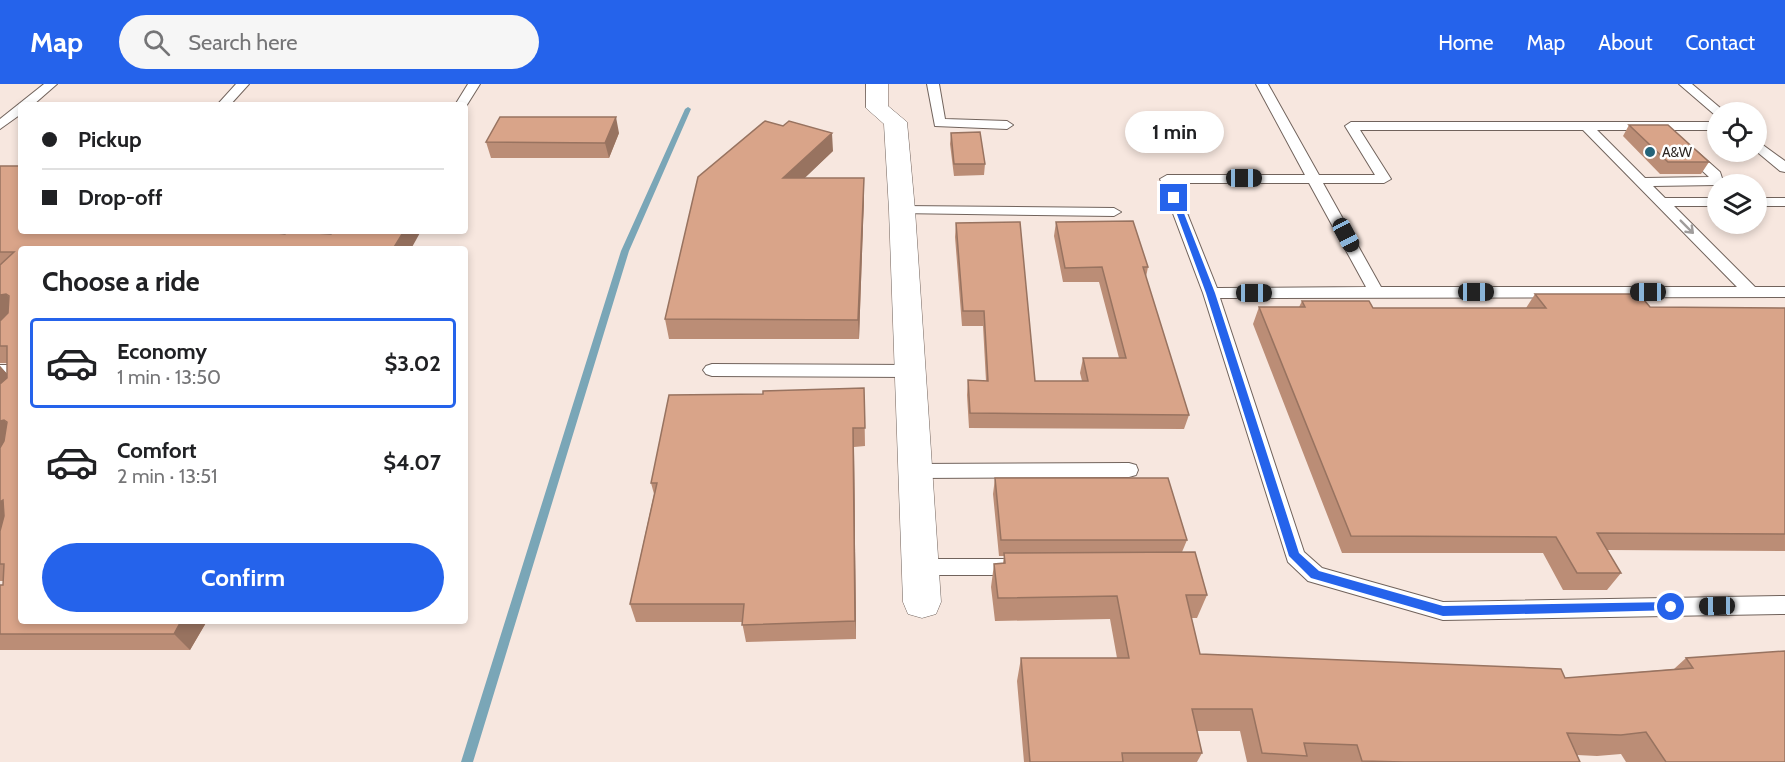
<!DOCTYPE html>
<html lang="en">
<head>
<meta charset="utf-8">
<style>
  body { margin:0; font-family:Cabin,sans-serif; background:#f6f6f6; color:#202124; height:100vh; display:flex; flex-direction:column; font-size:22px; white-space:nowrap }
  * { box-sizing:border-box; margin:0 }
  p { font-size:20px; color:#757577 }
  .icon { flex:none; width:33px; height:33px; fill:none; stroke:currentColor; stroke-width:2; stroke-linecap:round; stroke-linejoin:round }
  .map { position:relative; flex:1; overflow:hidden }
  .details { position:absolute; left:18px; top:162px; width:450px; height:378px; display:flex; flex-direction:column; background:#fff; border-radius:6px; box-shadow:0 3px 9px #0003 }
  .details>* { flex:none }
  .hud { position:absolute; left:18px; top:18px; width:450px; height:132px; border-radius:6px; box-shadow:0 3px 9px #0003; display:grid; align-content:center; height:132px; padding:0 24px; background:#fff }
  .fabs { position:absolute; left:1707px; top:18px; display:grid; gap:12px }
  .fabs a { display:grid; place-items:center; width:60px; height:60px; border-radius:50%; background:#fff; box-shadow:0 3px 9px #0003; font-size:30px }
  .end { position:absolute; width:27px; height:27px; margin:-14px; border:8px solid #2563eb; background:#fff; box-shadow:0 0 0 3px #fff }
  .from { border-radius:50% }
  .bubble { position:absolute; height:42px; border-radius:21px; background:#fff; box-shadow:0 3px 9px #0003; font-size:20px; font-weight:700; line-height:42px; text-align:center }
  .car { position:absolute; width:18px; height:36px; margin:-18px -9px; border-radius:8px; box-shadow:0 0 4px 2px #0007; background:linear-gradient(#222 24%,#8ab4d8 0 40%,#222 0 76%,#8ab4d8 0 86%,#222 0) }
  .hud b { display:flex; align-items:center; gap:21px; height:57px; font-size:22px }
  .hud b+b { border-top:2px solid #e0e0e0 }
  .hud i { width:15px; height:15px; background:#202124 }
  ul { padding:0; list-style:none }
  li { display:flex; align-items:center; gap:18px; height:90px; margin:0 12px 9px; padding:0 12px; border:3px solid transparent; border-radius:6px }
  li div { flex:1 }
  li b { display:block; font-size:22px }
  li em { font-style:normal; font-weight:700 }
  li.selected { border-color:#2563eb }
  li>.icon { width:54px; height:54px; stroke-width:1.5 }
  h2 { padding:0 24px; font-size:27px; line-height:72px }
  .primary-button { display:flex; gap:12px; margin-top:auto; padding:12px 24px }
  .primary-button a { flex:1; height:69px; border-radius:36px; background:#2563eb; color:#fff; font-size:24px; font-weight:700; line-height:69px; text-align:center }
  header { display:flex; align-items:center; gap:36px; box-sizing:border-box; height:84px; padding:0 30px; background:#2563eb; color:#fff }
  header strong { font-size:28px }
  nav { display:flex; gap:33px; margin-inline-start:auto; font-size:21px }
  .search { width:420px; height:54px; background:#f6f6f6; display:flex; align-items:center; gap:15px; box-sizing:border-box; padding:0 21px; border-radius:33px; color:#757577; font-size:22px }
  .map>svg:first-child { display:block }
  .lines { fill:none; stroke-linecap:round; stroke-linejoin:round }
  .stream { fill:#7aa6b7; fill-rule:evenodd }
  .lane-casing { stroke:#71635c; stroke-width:2 }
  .street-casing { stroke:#71635c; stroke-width:1 }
  .lane { fill:#fff; fill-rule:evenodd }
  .street { fill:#fff; fill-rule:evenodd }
  .wall { fill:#bb8d76 }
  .shaded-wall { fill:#987360 }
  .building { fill:#d9a489; stroke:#987360; stroke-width:1.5 }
  .oneway { stroke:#a09d9c }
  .route { fill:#2563eb }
  .poi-dot { fill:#246379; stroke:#fff; stroke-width:2 }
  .labels { text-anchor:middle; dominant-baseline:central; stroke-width:5; stroke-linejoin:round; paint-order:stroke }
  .far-poi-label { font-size:14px; fill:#2c2623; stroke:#fff; text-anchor:start }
</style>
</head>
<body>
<header>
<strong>Map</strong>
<div class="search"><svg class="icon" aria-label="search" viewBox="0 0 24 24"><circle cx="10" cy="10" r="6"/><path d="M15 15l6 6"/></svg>Search here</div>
<nav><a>Home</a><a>Map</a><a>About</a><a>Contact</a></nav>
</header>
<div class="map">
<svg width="1785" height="678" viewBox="0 0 1785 678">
  <rect width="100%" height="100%" fill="#f7e7df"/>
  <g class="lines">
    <!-- stream -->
    <path class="stream" d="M688,23L691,25L629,167L473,678H461L621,167L685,25Z"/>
    <defs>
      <path id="lane" d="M44,0H57L33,21H21V30L0,45V35Z
        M236,0H249L230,21H217Z
        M468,0H480L465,24V21H455Z
        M927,0H939L945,35L1007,37L1013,41L1007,45L935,42Z
        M1256,0H1268L1319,91H1375L1345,42L1351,38H1718V46H1597L1645,94L1709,93L1682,68L1689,64L1694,65L1720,88L1723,97L1716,101L1653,102L1665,114H1718V122H1674L1755,203H1785V213L1220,214L1304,468L1322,484L1443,518L1785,512V530L1443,536L1308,497L1288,478L1203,209L1160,95L1167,91H1305ZM1360,46H1583L1737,203H1381L1323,99H1384L1391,95ZM1175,99H1309L1366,203L1217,204Z
        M1679,0H1692L1725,28L1715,31Z
        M1756,56L1785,77V88L1780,87L1756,67Z
        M1756,114H1785V122H1756Z
        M902,122L1114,124L1121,128L1114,132L897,129L895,126Z
        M712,280L910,281L916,283L919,287L916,291L910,293L712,292L706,290L703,286L706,282Z
        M0,281H21V293H0Z
        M1129,379L1136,381L1138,386L1136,391L1129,393L915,394L908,392L906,387L908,382L915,380Z
        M920,475H1017L1024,477L1027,483L1024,489L1017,491H920L913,489L910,483L913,477Z"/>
      <path id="street" d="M866,0H888V22L907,38L915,126L941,518L936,530L922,534L908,530L903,518L889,126L884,40L866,24Z"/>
    </defs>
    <!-- lane casing -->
    <use href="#lane" class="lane-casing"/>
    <!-- street casing -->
    <use href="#street" class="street-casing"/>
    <!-- lane -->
    <use href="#lane" class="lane"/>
    <!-- street -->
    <use href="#street" class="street"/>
  </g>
  <!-- wall -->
  <path class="wall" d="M1629,41L1709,78L1701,90H1660L1623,52Z
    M619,49L609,74H491L486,58Z
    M951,49L985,80L984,91L954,92L950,60Z
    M833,67L804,94H864V113L859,255H669L665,235L698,93Z
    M0,82L21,147H421L21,537H207L190,566H0V501H3V497H0V282L7,290V279H0Z
    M1056,138L1148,183L1146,193L1189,331L1184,345L969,344L967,311L968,296L986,297L983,242H962L955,153L956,139L1035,297H1082L1080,289L1083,274H1119L1099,198H1063L1054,152Z
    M1535,210L1650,223L1785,224V467L1607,466L1621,489L1607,506H1563L1543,469H1342L1253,240L1259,223H1299L1302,217L1373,224H1526Z
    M864,304L865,362L854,363L856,555L746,558L742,538H636L630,520L654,410L651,399L763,310Z
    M995,394L1187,456L1182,468L1207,511L1197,534H1191L1200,570L1565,594L1674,585L1686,574L1785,678H1626L1621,670L1597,672L1577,671L1580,678H1247L1240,647H1197L1202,669L1197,678H1024L1017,597L1021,574H1117L1110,535L995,537L991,503L994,480L1003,479L1004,472H999L993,410Z"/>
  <!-- shaded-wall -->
  <path class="shaded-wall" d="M616,33L619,49L609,74L605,59Z
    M832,49L833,67L785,113L783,94Z
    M864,94V113L859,255L858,236Z
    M269,147H293L278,165Z
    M364,147H383L372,164Z
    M404,147H421L411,165H393Z
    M6,210L21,228L0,244V211Z
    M0,282L12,295L0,308Z
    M4,336L20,354L0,371V337Z
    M853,344L854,363L856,555L855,537Z
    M3,416L21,433L0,458V418Z
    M181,537H207L190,566L174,550Z"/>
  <!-- building -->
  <path class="building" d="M500,33H616L605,59L486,58Z
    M765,37L783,42L789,37L832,49L783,94H864L858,236L665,235L698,93Z
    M1629,41H1668L1709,78H1668Z
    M980,48L985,80H954L951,49Z
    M0,82H21V147H269L268,148L285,150L287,147H316V149L331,150L333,147H364V149H382L383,147H404L393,165H21V537H181L174,550H0V501H3L4,480H0V447L4,432L3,416L0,418V364L4,357L7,338L4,336L0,337V300L7,294V262H0V237L8,229L9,212L6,210L0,211V181L14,168H0Z
    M1133,137L1148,183H1143L1189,331L970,329L968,296L988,297L984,227H963L956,139L1020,138L1035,297H1088L1083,274H1126L1102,183L1065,184L1056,138Z
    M1535,210H1639L1650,223L1785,224V450L1597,449L1621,489H1577L1556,453L1351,452L1259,223H1305L1302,217H1369L1373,224H1546Z
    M864,304L865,344H853L855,537L742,541L744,520H630L657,399H651L669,311L763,310V307Z
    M995,394H1168L1187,456H1001Z
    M1195,468L1207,511H1186L1200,570L1561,585L1565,594L1693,584L1686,574L1785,567V678H1666L1646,648L1621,651L1567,649L1580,678H1404L1362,677L1357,661L1304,659L1307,672L1262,669L1252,625H1192L1202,669H1122L1123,678H1030L1021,574H1129L1117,512L998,514L994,480L1005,479L1004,469Z"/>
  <!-- one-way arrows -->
  <defs><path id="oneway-shaft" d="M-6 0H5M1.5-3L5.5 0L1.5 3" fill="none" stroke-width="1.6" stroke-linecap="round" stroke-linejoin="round" transform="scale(1.5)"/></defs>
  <use class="oneway" href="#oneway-shaft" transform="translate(1687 143) rotate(45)"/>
  <!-- route -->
  <path class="route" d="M1174,111L1178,114L1215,209L1299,469L1319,487L1443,522L1671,518L1677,523L1675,526L1443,532L1311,494L1289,472L1206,209L1171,114Z"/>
  <!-- markers -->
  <circle class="poi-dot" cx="1650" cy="68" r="6"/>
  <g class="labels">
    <!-- far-poi labels -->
    <g class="far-poi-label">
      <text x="1662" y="68">A&amp;W</text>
    </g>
  </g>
</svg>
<div class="fabs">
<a><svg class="icon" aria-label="locate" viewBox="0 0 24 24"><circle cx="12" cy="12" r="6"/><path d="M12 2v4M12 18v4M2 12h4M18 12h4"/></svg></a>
<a><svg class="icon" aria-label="layers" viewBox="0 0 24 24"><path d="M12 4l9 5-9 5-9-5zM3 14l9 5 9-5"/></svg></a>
</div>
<i class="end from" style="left:1671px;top:523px"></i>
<i class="end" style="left:1174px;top:114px"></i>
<div class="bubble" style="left:1125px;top:27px;width:99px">1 min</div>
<i class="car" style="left:1244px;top:94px;rotate:90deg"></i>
<i class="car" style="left:1346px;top:151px;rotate:152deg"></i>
<i class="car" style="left:1476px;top:208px;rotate:90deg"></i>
<i class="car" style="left:1648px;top:208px;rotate:270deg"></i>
<i class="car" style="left:1254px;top:209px;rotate:90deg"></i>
<i class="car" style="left:1717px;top:522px;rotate:269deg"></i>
<div class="hud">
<b><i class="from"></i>Pickup</b>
<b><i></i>Drop-off</b>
</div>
<section class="details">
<h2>Choose a ride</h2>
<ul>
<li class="selected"><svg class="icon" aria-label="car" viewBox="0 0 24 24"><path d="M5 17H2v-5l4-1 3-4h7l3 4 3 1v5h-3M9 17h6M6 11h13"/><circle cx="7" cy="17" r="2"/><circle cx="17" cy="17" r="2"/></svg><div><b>Economy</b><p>1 min · 13:50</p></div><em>$3.02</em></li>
<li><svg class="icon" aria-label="car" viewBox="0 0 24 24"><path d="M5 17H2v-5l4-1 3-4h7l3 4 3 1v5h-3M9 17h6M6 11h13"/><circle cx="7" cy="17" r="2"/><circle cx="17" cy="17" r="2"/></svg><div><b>Comfort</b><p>2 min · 13:51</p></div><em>$4.07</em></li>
</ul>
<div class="primary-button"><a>Confirm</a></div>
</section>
</div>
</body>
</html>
